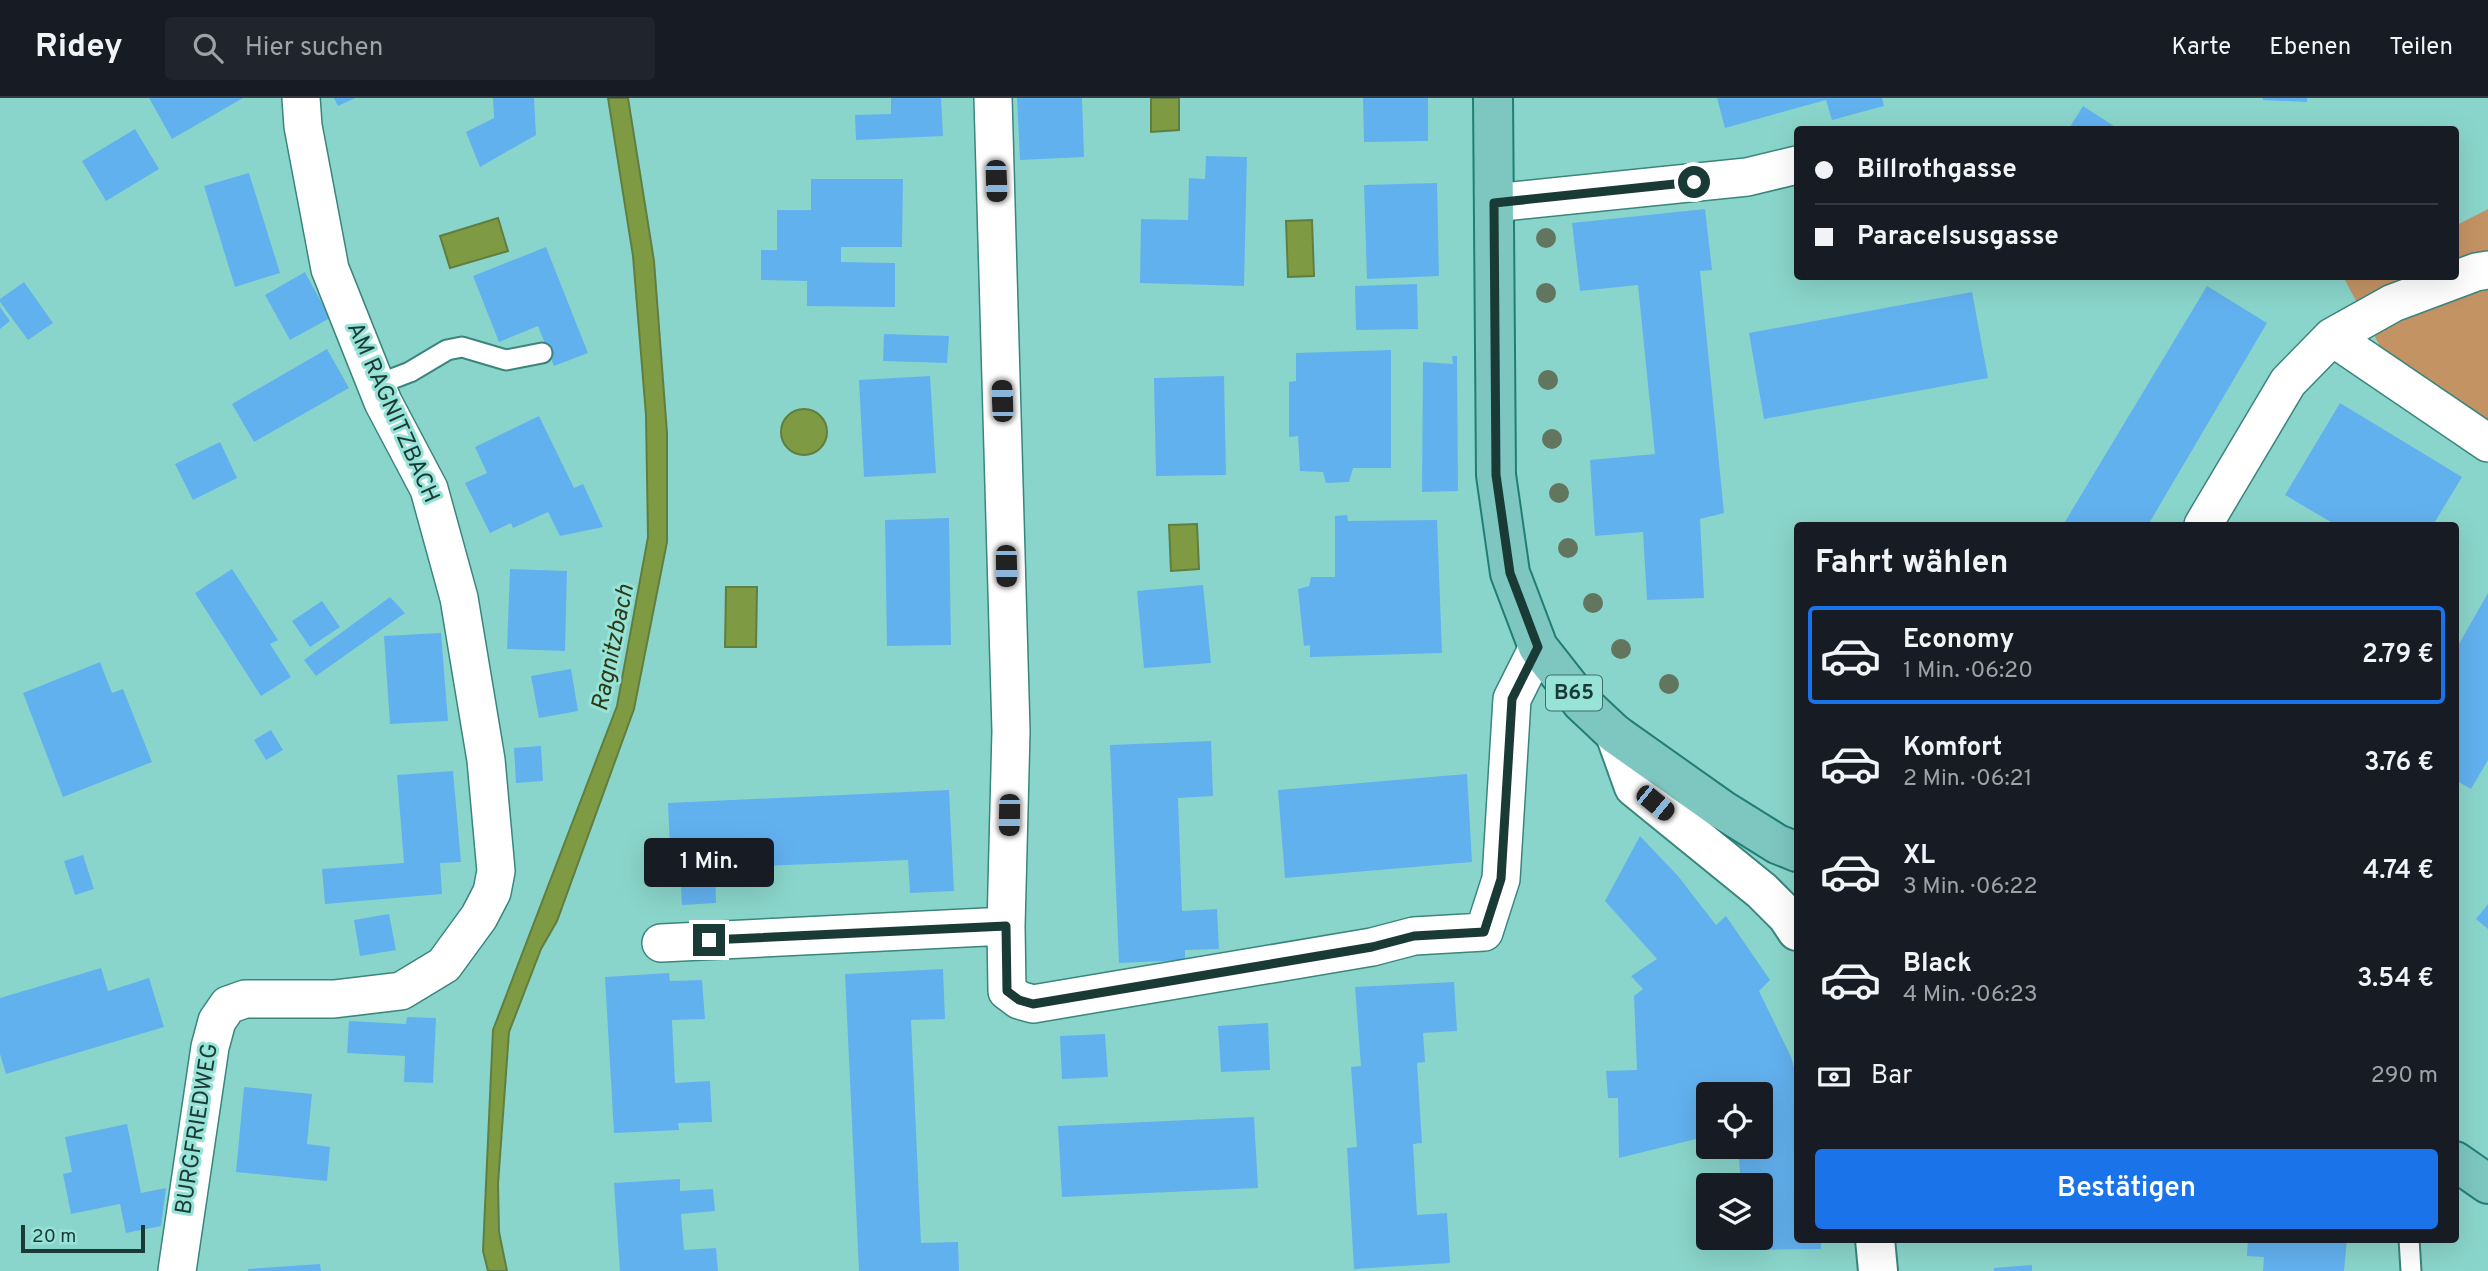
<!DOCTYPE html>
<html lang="de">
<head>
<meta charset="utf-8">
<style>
  body { margin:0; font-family:Overpass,sans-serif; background:#20242c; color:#f1f3f6; height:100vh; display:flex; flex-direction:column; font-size:26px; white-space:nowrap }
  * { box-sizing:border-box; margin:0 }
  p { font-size:23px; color:#9ea1a6 }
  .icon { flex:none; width:38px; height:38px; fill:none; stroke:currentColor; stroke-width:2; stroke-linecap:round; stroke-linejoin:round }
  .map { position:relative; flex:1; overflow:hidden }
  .details { position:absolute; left:1794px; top:424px; width:665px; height:721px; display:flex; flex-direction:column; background:#171b24; border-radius:7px; box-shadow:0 7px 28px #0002 }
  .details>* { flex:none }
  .banner { position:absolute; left:1794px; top:28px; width:665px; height:154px; border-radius:7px; box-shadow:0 7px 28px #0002; display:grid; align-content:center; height:154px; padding:0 21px; background:#171b24 }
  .fabs { position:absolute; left:1696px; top:984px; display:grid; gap:14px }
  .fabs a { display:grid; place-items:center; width:77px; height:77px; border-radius:7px; background:#171b24; box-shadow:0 7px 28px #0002; font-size:35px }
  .scale { position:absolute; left:21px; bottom:18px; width:124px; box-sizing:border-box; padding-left:7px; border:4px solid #1a3a35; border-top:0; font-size:19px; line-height:24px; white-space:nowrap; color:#1a3a35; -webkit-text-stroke:5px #97e3d8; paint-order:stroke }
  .end { position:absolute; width:32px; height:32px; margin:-16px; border:9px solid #1a3a35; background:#fff; box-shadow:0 0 0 4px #fff }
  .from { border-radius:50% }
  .bubble { position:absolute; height:49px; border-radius:7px; background:#171b24; box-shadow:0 7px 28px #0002; font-size:23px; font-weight:600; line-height:49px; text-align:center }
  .car { position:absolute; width:21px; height:42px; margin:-21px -10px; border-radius:9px; box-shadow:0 0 5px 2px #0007; background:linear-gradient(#222 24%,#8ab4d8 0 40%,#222 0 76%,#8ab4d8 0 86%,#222 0) }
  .banner b { display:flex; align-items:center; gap:24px; height:66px; font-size:26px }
  .banner b+b { border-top:2px solid #363941 }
  .banner i { width:18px; height:18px; background:#f1f3f6 }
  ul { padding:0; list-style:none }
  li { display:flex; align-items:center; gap:21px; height:98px; margin:0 14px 10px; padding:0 7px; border:4px solid transparent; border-radius:7px }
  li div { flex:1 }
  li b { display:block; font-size:26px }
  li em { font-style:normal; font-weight:600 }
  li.current { border-color:#1a73e8 }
  li>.icon { width:63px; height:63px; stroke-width:1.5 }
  h2 { padding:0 21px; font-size:32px; line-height:84px }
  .pay { display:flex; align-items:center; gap:18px; height:77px; padding:0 21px; font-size:26px }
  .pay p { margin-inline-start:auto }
  .cta { display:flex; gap:14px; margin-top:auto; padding:14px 21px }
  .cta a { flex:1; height:80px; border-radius:7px; background:#1a73e8; color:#fff; font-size:28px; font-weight:600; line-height:80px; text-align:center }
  header { display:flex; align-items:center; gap:42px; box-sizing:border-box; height:98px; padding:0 35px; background:#171b24; border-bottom:2px solid #363941 }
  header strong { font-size:33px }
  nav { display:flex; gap:38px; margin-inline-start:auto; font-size:24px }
  .search { width:490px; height:63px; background:#20242c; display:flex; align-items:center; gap:18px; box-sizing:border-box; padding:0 24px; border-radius:7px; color:#9ea1a6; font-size:26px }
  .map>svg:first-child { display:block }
  .green { fill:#c49364 }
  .water { fill:#7e9b43; stroke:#607e3f; stroke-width:2 }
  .building { fill:#62b1ef }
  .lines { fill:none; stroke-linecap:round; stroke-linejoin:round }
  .service-casing { stroke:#3a857c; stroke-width:23 }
  .minor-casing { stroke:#3a857c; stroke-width:40 }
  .secondary-casing { stroke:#3a857c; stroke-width:42 }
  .primary-casing { stroke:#227e74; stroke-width:42 }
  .service { stroke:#fff; stroke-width:19 }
  .minor { stroke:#fff; stroke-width:37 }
  .secondary { stroke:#fff; stroke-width:38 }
  .primary { stroke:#7dc7c0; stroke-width:38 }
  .tree { fill:#62755f }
  .route { stroke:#1a3a35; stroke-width:9 }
  .labels { text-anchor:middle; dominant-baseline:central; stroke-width:6; stroke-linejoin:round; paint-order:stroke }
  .shield { fill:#97e3d8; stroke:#406d66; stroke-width:2 }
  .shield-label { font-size:21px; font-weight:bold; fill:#1a3a35 }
  .street-label { font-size:23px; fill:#1a3a35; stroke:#97e3d8 }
  .water-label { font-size:24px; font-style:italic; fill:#2d3914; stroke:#97e3d8 }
</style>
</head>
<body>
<header>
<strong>Ridey</strong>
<div class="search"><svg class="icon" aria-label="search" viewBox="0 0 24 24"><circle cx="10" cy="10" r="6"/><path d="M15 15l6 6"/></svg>Hier suchen</div>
<nav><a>Karte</a><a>Ebenen</a><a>Teilen</a></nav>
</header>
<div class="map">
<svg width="2488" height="1173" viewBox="0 0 2488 1173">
  <rect width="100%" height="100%" fill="#8ad5cb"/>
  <!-- green -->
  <path class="green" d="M2488,111V324L2383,254L2345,182L2352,178H2455V128Z"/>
  <!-- water -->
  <path class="water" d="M608,0H628L654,163L667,335V444L634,611L557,823L541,851L509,934L498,1086L499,1134L507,1173H488L483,1153L493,932L617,608L648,439L646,317L633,158Z
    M1151,0H1179V32L1151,34Z
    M498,120L508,153L450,170L440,138Z
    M1312,122L1314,178L1288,179L1286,123Z
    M781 334a23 23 0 1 1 46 0a23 23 0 1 1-46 0Z
    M1197,426L1199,471L1171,473L1169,427Z
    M726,489H757L756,549H725Z"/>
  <!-- building -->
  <path class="building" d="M149,0H243L172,41Z
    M334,0H355L338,8Z
    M493,0H534L536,37L480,69L466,34L494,20Z
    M891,0H941L943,38L856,42L855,17L891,16Z
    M1017,0H1082L1084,59L1020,62Z
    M1363,0H1428V43L1364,44Z
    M1717,0H1882L1884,8L1832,22L1826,2L1725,30Z
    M2263,0H2307V4L2263,2Z
    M2083,8L2120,32H2068Z
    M135,31L159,71L106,103L82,63Z
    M1206,58L1247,59L1244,188L1140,185L1141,121L1188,122L1189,80L1205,81Z
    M249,75L280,175L235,189L204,88Z
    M811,81H903L902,149H841V164L895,165V209L807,208V183L761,182V152H777V112H811Z
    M1437,85L1439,178L1367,181L1364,87Z
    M1705,111L1712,172L1700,173L1724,415L1700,421L1704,500L1647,502L1643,434L1595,438L1590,362L1655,356L1638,187L1580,193L1572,125Z
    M546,149L588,255L554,268L538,228L499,244L473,178Z
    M305,174L330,220L290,242L265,197Z
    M24,184L53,225L28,242L0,204V201Z
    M1417,186L1418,231L1356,232L1355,188Z
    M2207,188L2267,225L2148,427H2063Z
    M1972,194L1988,280L1764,321L1749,235Z
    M0,209L10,223L0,231Z
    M884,236L949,238L947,265L883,263Z
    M327,251L349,290L254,344L232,306Z
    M1391,252V370H1353L1349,384L1326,385L1323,374L1300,373L1298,338L1289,339V284L1296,283V255Z
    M1452,258H1457L1458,393L1422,394L1423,264L1453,266Z
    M930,278L936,375L864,379L859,282Z
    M1224,278L1226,377L1156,378L1154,280Z
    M2340,305L2462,379L2433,427H2336L2285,397Z
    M539,318L574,390L583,386L603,429L560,438L548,414L513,430L511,425L490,435L465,385L487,375L475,349Z
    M220,344L237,380L193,402L175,366Z
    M1347,417L1348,423L1437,422L1442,555L1310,559V547L1304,548L1298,491L1309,488L1311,479H1335V418Z
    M949,420L951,547L887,548L885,422Z
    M232,471L278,542L270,546L291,579L261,598L195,495Z
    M510,471L567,473L565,553L507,551Z
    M1203,487L1211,565L1144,570L1137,493Z
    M2488,495V662L2471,691L2455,682V553Z
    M390,499L405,515L316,578L304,562Z
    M322,503L340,529L310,549L292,523Z
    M441,535L448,623L390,626L384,538Z
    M100,564L112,595L123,591L152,664L63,699L23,595Z
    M571,571L578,613L539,620L531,578Z
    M271,632L283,652L266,662L254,642Z
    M1211,643L1213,698L1178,700L1182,813L1217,811L1219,851L1185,852V862L1119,865L1110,647Z
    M541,648L543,683L516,685L514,650Z
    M453,673L461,764L440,765L442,796L325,806L322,771L404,765L397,677Z
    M1467,676L1472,764L1285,780L1278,692Z
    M949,692L954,793L910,795L908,762L715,770L716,805L682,807L680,771H671L668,705Z
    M1640,738L1678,778L1716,827L1726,818L1770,882L1759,893L1791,959L1797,980V1141H1821V1151L1746,1152L1745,1139H1760V1087H1741L1738,1048H1760V996H1708V1038L1619,1060L1618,1000H1608L1606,973L1637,972L1634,898L1643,891L1631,878L1657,861L1605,803Z
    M83,757L94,791L75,797L64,763Z
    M2488,806V831L2476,821Z
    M389,816L396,852L360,858L354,822Z
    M101,870L108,893L149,880L164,929L6,976L0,956V900Z
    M943,871L945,921L911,922L921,1145L958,1144L959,1173H859L845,876Z
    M669,875L670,883L702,882L705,921L672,922L675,985L710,983L712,1024L678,1025L679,1032L614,1035L605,879Z
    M1454,884L1457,933L1423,935L1425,964L1417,965L1422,1045L1413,1046L1417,1117L1447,1115L1450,1165L1354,1171L1347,1050L1357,1049L1351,969L1361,968L1355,889Z
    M407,919L436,920L433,985L404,984L405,958L347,955L349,923L406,926Z
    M1268,925L1270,972L1221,974L1218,928Z
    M1105,936L1108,979L1062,981L1060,938Z
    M244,989L312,996L307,1046L330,1049L327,1083L236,1074Z
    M1254,1019L1258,1090L1062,1099L1058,1028Z
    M127,1026L141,1095L166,1090L161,1128L126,1135L120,1106L71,1116L63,1076L72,1074L65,1039Z
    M680,1081V1093L713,1091L715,1113L681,1116L684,1152L716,1150L718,1173H620L614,1085Z
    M2248,1141H2347L2344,1173H2263L2264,1159L2247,1158Z
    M320,1166L321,1173H248V1171Z
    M2032,1167V1173H1994V1170Z"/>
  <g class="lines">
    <defs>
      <path id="service" d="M376,287L410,274L447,252L462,249L506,262L542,255
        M2409,1141L2411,1173"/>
      <path id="minor" d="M993,0L1011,633L1006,828
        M1494,105L1747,79L1797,67
        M2332,239L2488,345
        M2203,427L2288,284L2332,239L2393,205L2476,174L2488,172
        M661,845L1006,828L1007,893L1019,902L1033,906L1372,849L1414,838L1484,834L1501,781L1512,601L1538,549
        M177,1173L210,949L217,923L228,907L245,901H334L401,893L444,867L479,819L492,794L496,773L486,662L459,500L429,391L383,304L330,171L303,28L301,0"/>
      <path id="secondary" d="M1615,636L1634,689L1762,793L1787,818L1797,833
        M1875,1141L1878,1173"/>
      <path id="primary" d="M1493,0L1496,377L1510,475L1538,549L1582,605L1615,636L1721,711L1777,746L1797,754
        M2455,1063L2488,1086"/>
    </defs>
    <!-- service casing -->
    <use href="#service" class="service-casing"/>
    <!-- minor casing -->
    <use href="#minor" class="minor-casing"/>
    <!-- secondary casing -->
    <use href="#secondary" class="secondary-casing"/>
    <!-- primary casing -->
    <use href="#primary" class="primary-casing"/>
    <!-- service -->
    <use href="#service" class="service"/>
    <!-- minor -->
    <use href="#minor" class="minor"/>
    <!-- secondary -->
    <use href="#secondary" class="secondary"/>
    <!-- primary -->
    <use href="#primary" class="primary"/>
  </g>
  <!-- trees -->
  <g class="tree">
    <circle cx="1546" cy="140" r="10"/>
    <circle cx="1546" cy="195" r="10"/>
    <circle cx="1548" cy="282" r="10"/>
    <circle cx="1552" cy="341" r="10"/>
    <circle cx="1559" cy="395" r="10"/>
    <circle cx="1568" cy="450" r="10"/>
    <circle cx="1593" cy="505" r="10"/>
    <circle cx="1621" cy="551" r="10"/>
    <circle cx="1669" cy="586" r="10"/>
  </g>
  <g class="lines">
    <!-- route -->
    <path class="route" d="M709,842L1006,828L1007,893L1019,902L1033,906L1372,849L1414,838L1484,834L1501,781L1512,601L1538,549L1510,475L1496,377L1494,105L1694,84"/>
  </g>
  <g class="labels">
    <!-- shield labels -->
    <rect class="shield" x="1546" y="577.5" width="56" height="35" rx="5"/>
    <g class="shield-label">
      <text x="1574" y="595">B65</text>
    </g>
    <!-- street labels -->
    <g class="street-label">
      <text transform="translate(392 315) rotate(66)">AM RAGNITZBACH</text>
      <text transform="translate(198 1031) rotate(-81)">BURGFRIEDWEG</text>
    </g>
    <!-- water labels -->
    <g class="water-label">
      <text transform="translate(614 550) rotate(-78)">Ragnitzbach</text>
    </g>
  </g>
</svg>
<div class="fabs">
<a><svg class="icon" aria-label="locate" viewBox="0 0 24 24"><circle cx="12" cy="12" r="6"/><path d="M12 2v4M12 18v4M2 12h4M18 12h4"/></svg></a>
<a><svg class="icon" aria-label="layers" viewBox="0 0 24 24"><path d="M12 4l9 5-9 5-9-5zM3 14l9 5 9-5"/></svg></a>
</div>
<div class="scale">20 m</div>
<i class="end from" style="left:1694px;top:84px"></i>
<i class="end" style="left:709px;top:842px"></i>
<div class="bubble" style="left:644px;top:740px;width:130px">1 Min.</div>
<i class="car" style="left:996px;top:83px;rotate:178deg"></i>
<i class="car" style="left:1002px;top:303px;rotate:358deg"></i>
<i class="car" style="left:1006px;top:468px;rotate:179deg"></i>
<i class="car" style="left:1655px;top:705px;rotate:129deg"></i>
<i class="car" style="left:1009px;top:717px;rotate:181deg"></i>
<div class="banner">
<b><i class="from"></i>Billrothgasse</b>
<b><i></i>Paracelsusgasse</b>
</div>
<section class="details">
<h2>Fahrt wählen</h2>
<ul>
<li class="current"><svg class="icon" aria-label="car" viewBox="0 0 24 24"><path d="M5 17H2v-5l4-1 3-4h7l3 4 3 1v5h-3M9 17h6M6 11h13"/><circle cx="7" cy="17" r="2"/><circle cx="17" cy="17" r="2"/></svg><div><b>Economy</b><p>1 Min. · 06:20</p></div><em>2.79 €</em></li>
<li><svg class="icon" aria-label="car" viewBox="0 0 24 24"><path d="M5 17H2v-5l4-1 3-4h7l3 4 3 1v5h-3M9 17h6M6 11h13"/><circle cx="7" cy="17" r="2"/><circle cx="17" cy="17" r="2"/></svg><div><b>Komfort</b><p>2 Min. · 06:21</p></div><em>3.76 €</em></li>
<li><svg class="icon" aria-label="car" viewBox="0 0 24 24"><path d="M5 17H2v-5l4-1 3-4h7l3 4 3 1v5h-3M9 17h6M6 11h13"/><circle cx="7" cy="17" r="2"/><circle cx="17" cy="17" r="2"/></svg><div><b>XL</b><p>3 Min. · 06:22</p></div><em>4.74 €</em></li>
<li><svg class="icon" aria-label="car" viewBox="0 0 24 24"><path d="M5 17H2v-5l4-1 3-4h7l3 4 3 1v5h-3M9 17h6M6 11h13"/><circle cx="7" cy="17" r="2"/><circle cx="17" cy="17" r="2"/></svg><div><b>Black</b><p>4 Min. · 06:23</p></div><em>3.54 €</em></li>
</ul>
<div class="pay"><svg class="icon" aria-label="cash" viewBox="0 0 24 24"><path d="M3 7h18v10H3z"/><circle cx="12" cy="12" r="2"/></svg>Bar<p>290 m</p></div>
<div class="cta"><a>Bestätigen</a></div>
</section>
</div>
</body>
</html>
